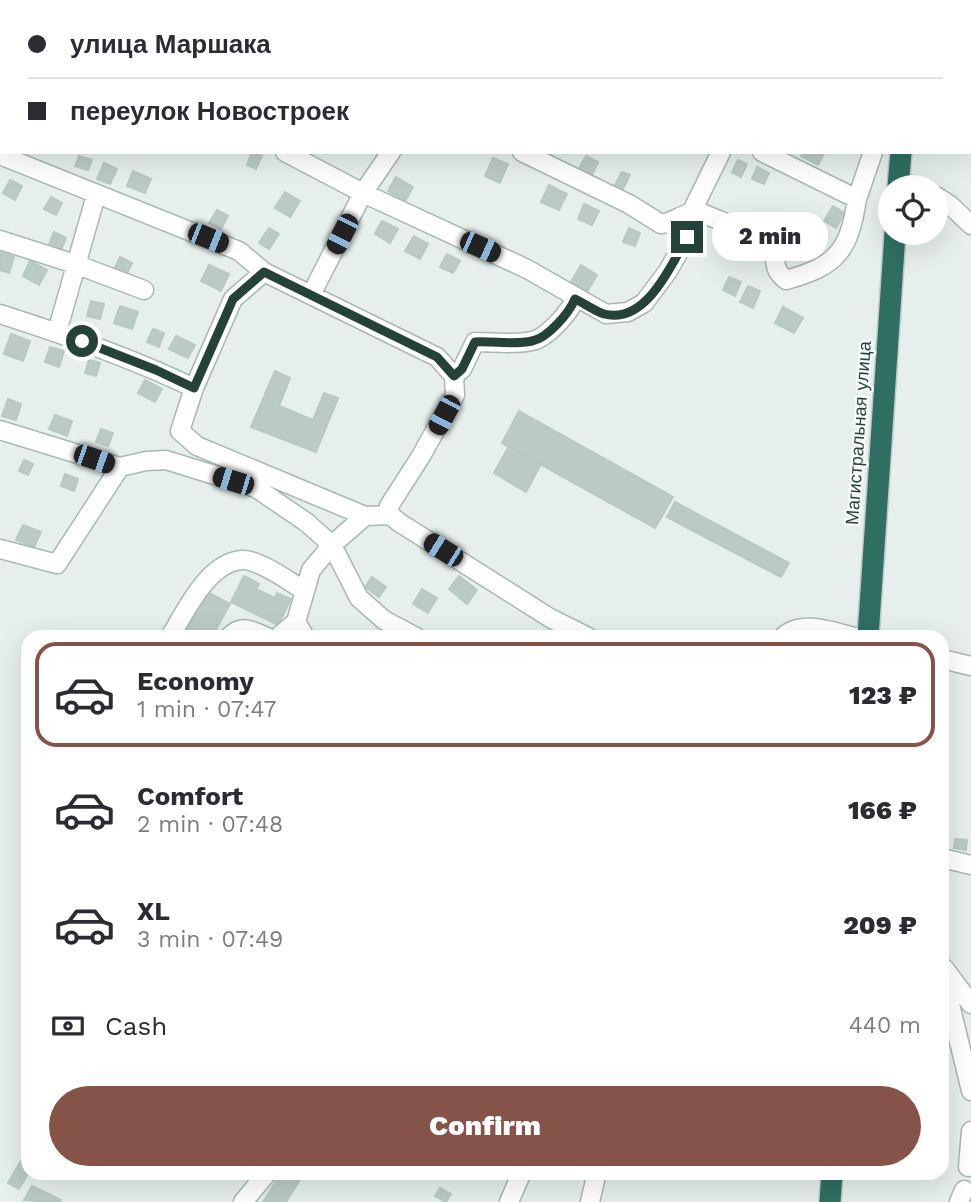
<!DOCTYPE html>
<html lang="en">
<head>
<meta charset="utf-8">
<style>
  body { margin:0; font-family:"Work Sans",sans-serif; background:#f7f7f7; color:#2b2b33; height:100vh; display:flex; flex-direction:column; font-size:26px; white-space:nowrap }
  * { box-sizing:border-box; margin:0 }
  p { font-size:23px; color:#7c7c81 }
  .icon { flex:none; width:38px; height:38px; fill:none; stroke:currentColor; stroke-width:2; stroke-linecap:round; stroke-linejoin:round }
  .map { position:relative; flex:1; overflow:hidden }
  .panel { position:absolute; left:21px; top:630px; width:928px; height:550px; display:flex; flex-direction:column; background:#fff; border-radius:21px; box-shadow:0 7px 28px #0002 }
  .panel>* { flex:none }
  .hud { position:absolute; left:0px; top:0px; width:971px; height:154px; box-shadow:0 7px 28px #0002; display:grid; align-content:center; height:154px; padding:0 28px; background:#fff }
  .tools { position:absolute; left:878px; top:175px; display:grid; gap:14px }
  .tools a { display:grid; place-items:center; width:70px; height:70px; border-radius:50%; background:#fff; box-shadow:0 7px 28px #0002; font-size:35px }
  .end { position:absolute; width:32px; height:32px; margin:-16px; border:9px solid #24423a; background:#fff; box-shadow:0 0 0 4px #fff }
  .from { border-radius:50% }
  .bubble { position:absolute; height:49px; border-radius:24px; background:#fff; box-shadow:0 7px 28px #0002; font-size:23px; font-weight:800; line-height:49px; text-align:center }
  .car { position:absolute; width:21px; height:42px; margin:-21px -10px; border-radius:9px; box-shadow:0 0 5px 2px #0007; background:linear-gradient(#222 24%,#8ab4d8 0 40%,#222 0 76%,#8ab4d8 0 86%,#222 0) }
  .hud b { display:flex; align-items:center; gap:24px; height:66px; font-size:26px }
  .hud b+b { border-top:2px solid #e1e1e2 }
  .hud i { width:18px; height:18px; background:#2b2b33 }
  ul { padding:12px 0 0; list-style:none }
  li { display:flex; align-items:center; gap:21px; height:105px; margin:0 14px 10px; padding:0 14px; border:4px solid transparent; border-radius:21px }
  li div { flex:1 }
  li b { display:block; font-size:26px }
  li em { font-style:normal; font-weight:800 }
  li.current { border-color:#855347 }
  li>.icon { width:63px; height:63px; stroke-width:1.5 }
  .pay { display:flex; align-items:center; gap:18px; height:77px; padding:0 28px; font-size:26px }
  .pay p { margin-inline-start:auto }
  .cta { display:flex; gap:14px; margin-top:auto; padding:14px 28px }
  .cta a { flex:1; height:80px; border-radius:42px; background:#855347; color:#fff; font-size:28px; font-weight:800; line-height:80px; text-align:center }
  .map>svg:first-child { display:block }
  .building { fill:#bbcac4; stroke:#b8c9c2; stroke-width:2 }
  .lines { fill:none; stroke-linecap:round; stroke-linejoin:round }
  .minor-casing { stroke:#a8b8b2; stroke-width:21 }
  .highway-casing { stroke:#c2cac8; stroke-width:24 }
  .minor { stroke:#fff; stroke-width:18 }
  .highway { stroke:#2f6f62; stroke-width:21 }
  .route { stroke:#24423a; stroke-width:9 }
  .labels { text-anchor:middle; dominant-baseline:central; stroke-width:5; stroke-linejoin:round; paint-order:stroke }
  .street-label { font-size:18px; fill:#24423a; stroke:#f7fbf9 }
</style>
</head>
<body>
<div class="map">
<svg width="971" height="1202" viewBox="0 0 971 1202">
  <rect width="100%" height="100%" fill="#e6efeb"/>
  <!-- building -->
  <path class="building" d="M252,152L262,156L256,169L247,165Z
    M803,152H825L818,165L801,156Z
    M79,156L92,160L88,170L75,166Z
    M586,156L598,162L592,175L579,168Z
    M493,158L508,164L500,183L485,176Z
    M738,160L747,164L741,177L732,172Z
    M104,163L117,169L110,184L97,179Z
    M757,167L769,173L764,184L752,179Z
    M133,171L151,179L145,193L127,186Z
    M622,172L630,175L623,189L615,185Z
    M396,177L413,187L405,201L388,191Z
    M10,180L22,186L15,200L3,193Z
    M549,185L567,194L559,210L541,202Z
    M285,192L300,201L290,217L275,208Z
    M51,197L62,203L56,215L44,209Z
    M584,204L599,211L592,225L578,219Z
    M833,206L845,213L836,228L824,221Z
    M217,210L228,216L221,229L209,223Z
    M382,221L398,229L390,243L375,234Z
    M269,228L279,234L269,249L259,243Z
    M629,228L640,233L635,246L623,242Z
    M54,232L66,238L60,252L48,247Z
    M414,236L428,244L420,259L405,251Z
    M0,252L14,257L9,273L0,270Z
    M447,254L460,261L453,273L440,267Z
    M120,257L132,263L125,278L113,272Z
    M30,261L47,270L39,285L23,276Z
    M209,265L229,274L221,291L201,281Z
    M581,265L597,275L587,292L571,282Z
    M729,277L741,282L735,296L723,290Z
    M748,286L760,291L753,308L740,302Z
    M91,301L104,304L100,319L87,316Z
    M120,306L138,312L132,329L114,323Z
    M783,307L803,318L794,333L775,323Z
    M153,329L164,333L159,347L147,342Z
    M11,334L30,341L23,361L4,354Z
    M176,336L195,345L188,358L169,349Z
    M50,347L64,351L59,367L45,362Z
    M89,360L100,363L96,376L85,373Z
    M275,371L290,378L279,406L313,420L324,393L338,398L316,452L251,427Z
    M145,380L162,389L155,402L138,393Z
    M8,399L21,404L16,420L2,416Z
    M519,411L673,497L655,528L502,443Z
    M55,415L72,421L67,436L49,429Z
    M101,429L113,433L108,446L96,442Z
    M509,446L541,464L526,492L494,473Z
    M24,460L33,464L28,475L19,471Z
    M65,474L78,479L74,491L61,486Z
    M675,502L789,563L781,577L667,517Z
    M23,525L41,532L34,547L16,540Z
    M244,576L259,584L256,589L275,598L277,593L291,599L278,625L231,602Z
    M459,576L477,590L467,604L449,589Z
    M372,577L386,587L379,597L365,587Z
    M422,589L437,598L428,613L413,604Z
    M205,591L230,604L212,637H179Z
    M955,839L967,840L966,850L954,848Z
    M22,1159L28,1163L29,1172L19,1189L8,1183Z
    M282,1172H305L286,1202H263Z
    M32,1186L61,1200L60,1202L24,1200Z
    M440,1188L451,1194L446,1202L435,1196Z"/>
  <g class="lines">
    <defs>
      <path id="minor" d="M208,0L212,2
        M436,0L439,2
        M679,0L683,2
        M809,0L813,2
        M493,2L494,0
        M954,2L955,0
        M0,5L2,6
        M285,152L363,193L527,269L606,314L628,312L644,303L668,271L687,237L692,211L721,152
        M522,152L629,204L661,224C675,222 687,210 700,212C720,222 761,233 772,252C779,265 771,267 786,280C837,266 849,251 857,199L762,152
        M0,155L239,251L264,272L437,357L454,376
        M898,181L919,187
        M936,196L950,205L971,225
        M857,199L873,152
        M0,240L75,264L144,290
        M264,272L233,299L194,388L180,431L197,446L365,516
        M311,295L363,193L391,152
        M0,314C66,335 132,358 194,388
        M57,332L96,195
        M0,430L120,467L146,461L166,460L256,488L306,522L332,545L359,598L384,620L416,637
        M390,515L400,523L550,618L588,637
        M0,549L57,564L120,467
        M170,637C185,612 208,562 242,560C259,559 290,582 305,591
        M229,637C242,623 252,631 267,637
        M278,637L296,622
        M305,637L296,622L311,570L332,545L365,516L390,515L389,506L421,456L455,395L454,376L462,369L475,342C493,342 515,345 532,341C547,338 569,313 575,299
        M783,637C801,619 833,632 855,637
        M942,659L971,666
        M942,858L971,865
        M944,968L971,1004
        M942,971L971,1091
        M968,1167L971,1131
        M243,1202L268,1172
        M509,1202L522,1172
        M590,1202L597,1172
        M959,1202L964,1190"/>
      <path id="highway" d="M913,2V0
        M898,187L901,152
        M868,637L895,233
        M830,1202L832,1172"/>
    </defs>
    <!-- minor casing -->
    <use href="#minor" class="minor-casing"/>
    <!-- highway casing -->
    <use href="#highway" class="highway-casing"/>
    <!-- minor -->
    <use href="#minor" class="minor"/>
    <!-- highway -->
    <use href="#highway" class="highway"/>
  </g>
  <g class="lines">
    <!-- route -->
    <path class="route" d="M82,341L156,370L194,388L233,299L264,272L437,357L454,376L462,369L475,342C493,341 515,345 532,341C548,338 569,313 575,299C584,303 594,311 604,314C646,325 672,264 687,237"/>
  </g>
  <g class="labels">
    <!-- street labels -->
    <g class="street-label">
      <text transform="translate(858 433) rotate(-86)">Магистральная улица</text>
    </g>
  </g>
</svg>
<div class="tools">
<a><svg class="icon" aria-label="locate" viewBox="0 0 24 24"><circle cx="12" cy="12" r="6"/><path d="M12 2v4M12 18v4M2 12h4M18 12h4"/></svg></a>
</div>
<i class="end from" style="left:82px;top:341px"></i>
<i class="end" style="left:687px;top:237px"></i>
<div class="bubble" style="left:712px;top:212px;width:116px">2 min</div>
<i class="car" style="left:342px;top:234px;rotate:207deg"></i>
<i class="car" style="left:208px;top:238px;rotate:112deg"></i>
<i class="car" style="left:480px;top:247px;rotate:114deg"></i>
<i class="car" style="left:444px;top:415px;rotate:208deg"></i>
<i class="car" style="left:94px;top:459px;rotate:109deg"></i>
<i class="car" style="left:233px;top:481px;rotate:287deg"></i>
<i class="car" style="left:443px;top:550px;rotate:302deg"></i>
<div class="hud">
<b><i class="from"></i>улица Маршака</b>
<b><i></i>переулок Новостроек</b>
</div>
<section class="panel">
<ul>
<li class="current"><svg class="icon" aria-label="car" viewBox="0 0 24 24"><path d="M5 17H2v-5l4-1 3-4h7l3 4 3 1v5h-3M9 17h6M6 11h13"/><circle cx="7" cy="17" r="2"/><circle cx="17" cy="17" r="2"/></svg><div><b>Economy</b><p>1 min · 07:47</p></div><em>123 ₽</em></li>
<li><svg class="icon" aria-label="car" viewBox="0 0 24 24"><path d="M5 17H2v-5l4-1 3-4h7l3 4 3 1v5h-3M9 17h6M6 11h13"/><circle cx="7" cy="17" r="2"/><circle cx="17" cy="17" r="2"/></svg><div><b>Comfort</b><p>2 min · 07:48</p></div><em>166 ₽</em></li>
<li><svg class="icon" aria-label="car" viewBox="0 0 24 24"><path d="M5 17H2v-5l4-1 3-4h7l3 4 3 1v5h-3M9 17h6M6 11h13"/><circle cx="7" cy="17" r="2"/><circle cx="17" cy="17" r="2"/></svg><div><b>XL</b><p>3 min · 07:49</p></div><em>209 ₽</em></li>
</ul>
<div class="pay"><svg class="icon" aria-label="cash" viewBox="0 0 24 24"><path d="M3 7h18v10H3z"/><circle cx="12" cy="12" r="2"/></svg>Cash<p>440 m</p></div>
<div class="cta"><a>Confirm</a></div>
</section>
</div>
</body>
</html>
